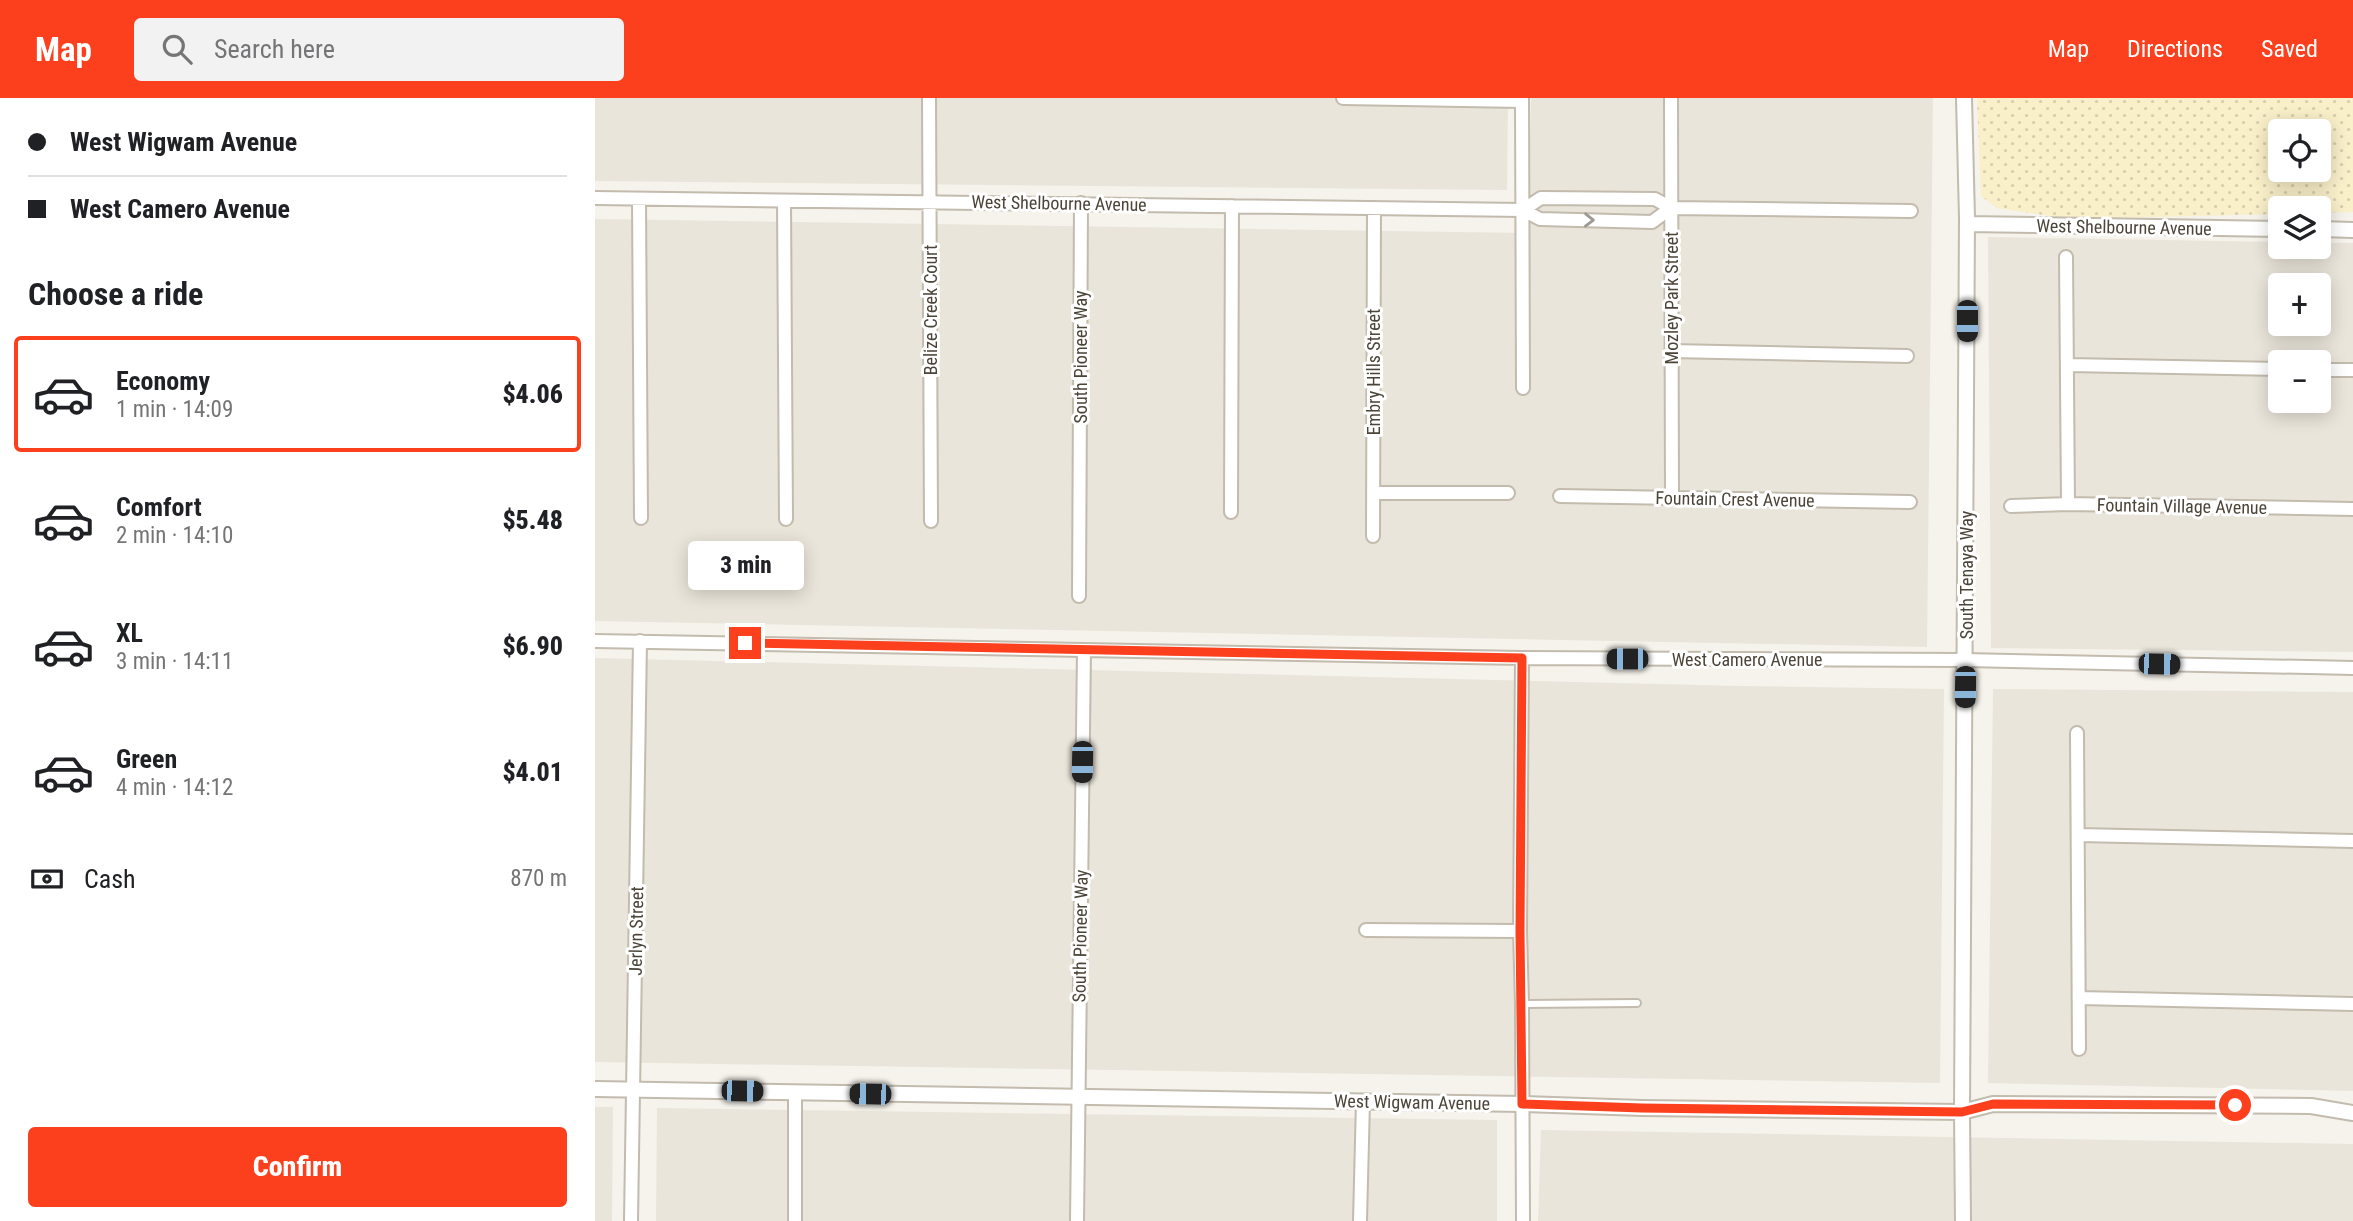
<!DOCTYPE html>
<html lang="en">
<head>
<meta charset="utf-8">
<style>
  body { margin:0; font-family:"Roboto Condensed",sans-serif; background:#f2f2f2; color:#202124; height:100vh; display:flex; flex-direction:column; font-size:26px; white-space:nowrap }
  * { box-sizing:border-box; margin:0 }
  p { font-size:23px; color:#757577 }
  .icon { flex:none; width:38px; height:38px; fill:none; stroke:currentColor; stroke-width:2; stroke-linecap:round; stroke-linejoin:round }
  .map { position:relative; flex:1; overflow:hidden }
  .drawer { display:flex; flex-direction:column; background:#fff; width:595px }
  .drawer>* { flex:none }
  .top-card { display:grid; align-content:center; height:154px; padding:0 28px; background:#fff }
  .buttons { position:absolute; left:1673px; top:21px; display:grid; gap:14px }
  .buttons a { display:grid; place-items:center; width:63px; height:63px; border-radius:7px; background:#fff; box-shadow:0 4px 18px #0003; font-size:35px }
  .end { position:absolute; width:32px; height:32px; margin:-16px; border:9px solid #fc3f1d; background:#fff; box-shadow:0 0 0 4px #fff }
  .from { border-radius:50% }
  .bubble { position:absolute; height:49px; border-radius:7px; background:#fff; box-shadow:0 4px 18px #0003; font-size:23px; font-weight:800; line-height:49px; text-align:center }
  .car { position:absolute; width:21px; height:42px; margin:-21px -10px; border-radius:9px; box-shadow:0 0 5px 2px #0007; background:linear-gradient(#222 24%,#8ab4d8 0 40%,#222 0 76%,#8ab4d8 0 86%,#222 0) }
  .top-card b { display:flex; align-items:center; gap:24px; height:66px; font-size:26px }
  .top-card b+b { border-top:2px solid #e0e0e0 }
  .top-card i { width:18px; height:18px; background:#202124 }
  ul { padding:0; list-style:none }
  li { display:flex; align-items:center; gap:21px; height:116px; margin:0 14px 10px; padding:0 14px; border:4px solid transparent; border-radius:7px }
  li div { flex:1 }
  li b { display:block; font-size:26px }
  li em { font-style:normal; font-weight:800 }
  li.current { border-color:#fc3f1d }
  li>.icon { width:63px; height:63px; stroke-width:1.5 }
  h2 { padding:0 28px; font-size:32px; line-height:84px }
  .pay { display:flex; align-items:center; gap:18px; height:77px; padding:0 28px; font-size:26px }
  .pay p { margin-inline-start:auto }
  .primary-button { display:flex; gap:14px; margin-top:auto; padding:14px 28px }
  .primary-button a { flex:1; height:80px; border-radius:7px; background:#fc3f1d; color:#fff; font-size:28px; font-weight:800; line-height:80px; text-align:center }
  header { display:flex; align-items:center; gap:42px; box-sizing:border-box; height:98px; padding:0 35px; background:#fc3f1d; color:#fff }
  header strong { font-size:33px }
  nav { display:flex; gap:38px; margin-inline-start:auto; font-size:24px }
  .search { width:490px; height:63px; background:#f2f2f2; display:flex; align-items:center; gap:18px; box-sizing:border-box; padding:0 24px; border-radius:7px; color:#757577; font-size:26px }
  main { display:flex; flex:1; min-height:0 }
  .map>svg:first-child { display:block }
  .residential { fill:#eae5da; fill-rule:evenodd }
  .sand { fill:url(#sand-dots); fill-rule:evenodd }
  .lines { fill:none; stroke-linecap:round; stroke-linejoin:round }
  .service-casing { stroke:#c2bbae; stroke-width:10 }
  .minor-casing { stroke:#c2bbae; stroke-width:16 }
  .tertiary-casing { stroke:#c2bbae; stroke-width:18 }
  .service { stroke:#fff; stroke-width:6 }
  .minor { stroke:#fff; stroke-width:12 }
  .tertiary { stroke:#fff; stroke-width:14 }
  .oneway { stroke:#9c9892 }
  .route { stroke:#fc3f1d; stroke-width:9 }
  .labels { text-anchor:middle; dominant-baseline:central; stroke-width:6; stroke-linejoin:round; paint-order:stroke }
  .street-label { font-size:18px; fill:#4b4439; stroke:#fff }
</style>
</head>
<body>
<header>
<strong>Map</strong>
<div class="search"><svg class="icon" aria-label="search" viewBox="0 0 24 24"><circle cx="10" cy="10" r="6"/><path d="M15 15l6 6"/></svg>Search here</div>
<nav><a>Map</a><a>Directions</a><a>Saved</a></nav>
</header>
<main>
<section class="drawer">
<div class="top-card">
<b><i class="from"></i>West Wigwam Avenue</b>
<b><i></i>West Camero Avenue</b>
</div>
<h2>Choose a ride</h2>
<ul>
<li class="current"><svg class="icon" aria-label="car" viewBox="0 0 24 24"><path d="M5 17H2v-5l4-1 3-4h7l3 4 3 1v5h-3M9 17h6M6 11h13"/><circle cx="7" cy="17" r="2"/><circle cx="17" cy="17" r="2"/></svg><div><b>Economy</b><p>1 min · 14:09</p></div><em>$4.06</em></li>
<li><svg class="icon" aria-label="car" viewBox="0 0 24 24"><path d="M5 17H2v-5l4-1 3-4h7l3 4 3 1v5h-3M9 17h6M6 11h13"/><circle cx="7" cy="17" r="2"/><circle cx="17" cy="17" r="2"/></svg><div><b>Comfort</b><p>2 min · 14:10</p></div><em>$5.48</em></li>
<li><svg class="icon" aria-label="car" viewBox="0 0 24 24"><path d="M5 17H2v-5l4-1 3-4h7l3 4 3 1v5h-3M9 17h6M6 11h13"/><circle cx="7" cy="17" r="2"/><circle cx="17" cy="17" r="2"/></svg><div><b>XL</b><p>3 min · 14:11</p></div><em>$6.90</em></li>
<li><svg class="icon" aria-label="car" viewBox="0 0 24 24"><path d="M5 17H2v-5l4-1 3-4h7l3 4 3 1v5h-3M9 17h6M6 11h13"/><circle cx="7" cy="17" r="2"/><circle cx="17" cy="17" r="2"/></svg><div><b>Green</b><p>4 min · 14:12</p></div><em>$4.01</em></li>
</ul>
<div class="pay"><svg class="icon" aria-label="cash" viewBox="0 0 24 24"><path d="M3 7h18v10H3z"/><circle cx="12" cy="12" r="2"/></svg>Cash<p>870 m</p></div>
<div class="primary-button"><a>Confirm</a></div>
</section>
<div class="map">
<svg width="1758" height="1123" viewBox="0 0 1758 1123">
  <defs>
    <pattern id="sand-dots" width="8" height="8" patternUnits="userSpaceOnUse" patternTransform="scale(1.75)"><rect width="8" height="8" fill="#f9efc9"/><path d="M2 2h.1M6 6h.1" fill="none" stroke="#d7cead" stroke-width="1.8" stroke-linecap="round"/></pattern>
  </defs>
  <rect width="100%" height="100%" fill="#f6f3ec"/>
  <!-- residential -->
  <path class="residential" d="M0,0H913L912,92L0,83Z
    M936,0H1338L1332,549L0,523V121L933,135Z
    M1393,139L1685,144V149H1724V145H1758V554L1396,550ZM1685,187H1724V226H1685ZM1685,264H1724V303H1685Z
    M0,560L1146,588L1349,591L1345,985L0,964Z
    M1398,591L1758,594V993L1393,985Z
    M0,1009H18L17,1123H0Z
    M62,1010L902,1022V1123H61Z
    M946,1032L1758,1046V1123H943Z"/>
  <!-- sand -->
  <path class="sand" d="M1382,0H1758V114L1724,115V110H1685V116L1475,121L1402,110L1386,98ZM1685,33H1724V72H1685Z"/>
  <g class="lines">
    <defs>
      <path id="service" d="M927,906L1042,905"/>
      <path id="minor" d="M334,0L336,423
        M748,0L927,3
        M927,0L928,290
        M1076,0L1077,400
        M0,100L928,112L945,121L1057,124L1076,110
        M44,101L46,420
        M189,103L191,421
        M928,112L946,100L1060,101L1076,110L1316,113
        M1471,159L1473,406
        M1076,253L1312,258
        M1473,267L1685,271
        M1724,272H1758
        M778,395H913
        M965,398L1315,404
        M1416,408L1473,406L1758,411
        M636,414L637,108
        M778,438L779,110
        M484,498L486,105
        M0,543L927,560L1370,562L1758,570
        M927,560L925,833L927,906L928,1123
        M1482,635L1484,951
        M1483,737L1758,743
        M771,832L925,833
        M1484,900L1758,906
        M36,1123L45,543
        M200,1123V994
        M482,1123L489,552
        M765,1123L768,1003"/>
      <path id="tertiary" d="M1372,126L1685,131
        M1724,131L1758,132
        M0,991L927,1006L1047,1010L1367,1014L1398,1006L1716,1008L1758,1015
        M1368,1123L1367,1014L1372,120L1369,0"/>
    </defs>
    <!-- service casing -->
    <use href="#service" class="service-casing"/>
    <!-- minor casing -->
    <use href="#minor" class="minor-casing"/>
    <!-- tertiary casing -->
    <use href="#tertiary" class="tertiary-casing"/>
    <!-- service -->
    <use href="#service" class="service"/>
    <!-- minor -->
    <use href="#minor" class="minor"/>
    <!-- tertiary -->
    <use href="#tertiary" class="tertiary"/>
  </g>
  <!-- one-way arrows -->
  <defs><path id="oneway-chevron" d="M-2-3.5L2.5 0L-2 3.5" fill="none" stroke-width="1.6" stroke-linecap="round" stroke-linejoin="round" transform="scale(1.75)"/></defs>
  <use class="oneway" href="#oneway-chevron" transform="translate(994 122) rotate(1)"/>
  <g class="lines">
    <!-- route -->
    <path class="route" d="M150,545L927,560L925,833L927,1006L1047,1010L1367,1014L1398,1006L1640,1007"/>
  </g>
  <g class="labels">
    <!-- street labels -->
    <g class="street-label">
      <text transform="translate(464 105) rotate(1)">West Shelbourne Avenue</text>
      <text transform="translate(1529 129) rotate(1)">West Shelbourne Avenue</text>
      <text transform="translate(1076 200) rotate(-90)">Mozley Park Street</text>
      <text transform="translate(335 212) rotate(-90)">Belize Creek Court</text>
      <text transform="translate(485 259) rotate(-90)">South Pioneer Way</text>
      <text transform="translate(778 274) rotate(-90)">Embry Hills Street</text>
      <text transform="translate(1140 401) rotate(1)">Fountain Crest Avenue</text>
      <text transform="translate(1587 408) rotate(1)">Fountain Village Avenue</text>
      <text transform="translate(1371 477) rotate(-90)">South Tenaya Way</text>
      <text x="1152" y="561">West Camero Avenue</text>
      <text transform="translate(41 833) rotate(-89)">Jerlyn Street</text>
      <text transform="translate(485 838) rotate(-89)">South Pioneer Way</text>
      <text transform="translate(817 1004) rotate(1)">West Wigwam Avenue</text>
    </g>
  </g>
</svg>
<div class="buttons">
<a><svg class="icon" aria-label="locate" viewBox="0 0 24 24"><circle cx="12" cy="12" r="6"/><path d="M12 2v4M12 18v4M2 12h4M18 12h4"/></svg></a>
<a><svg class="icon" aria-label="layers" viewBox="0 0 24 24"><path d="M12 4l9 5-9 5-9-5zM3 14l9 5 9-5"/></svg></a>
<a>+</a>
<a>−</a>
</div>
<i class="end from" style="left:1640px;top:1007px"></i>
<i class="end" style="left:150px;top:545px"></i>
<div class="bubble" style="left:93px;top:443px;width:116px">3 min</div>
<i class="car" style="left:1372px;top:223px;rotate:180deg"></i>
<i class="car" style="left:1032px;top:561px;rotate:270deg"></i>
<i class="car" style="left:1564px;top:566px;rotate:91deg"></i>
<i class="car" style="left:1370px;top:589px;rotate:181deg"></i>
<i class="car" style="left:487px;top:664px;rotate:181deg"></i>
<i class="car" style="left:147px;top:993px;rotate:91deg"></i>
<i class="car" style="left:275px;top:996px;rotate:271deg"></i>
</div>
</main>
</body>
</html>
